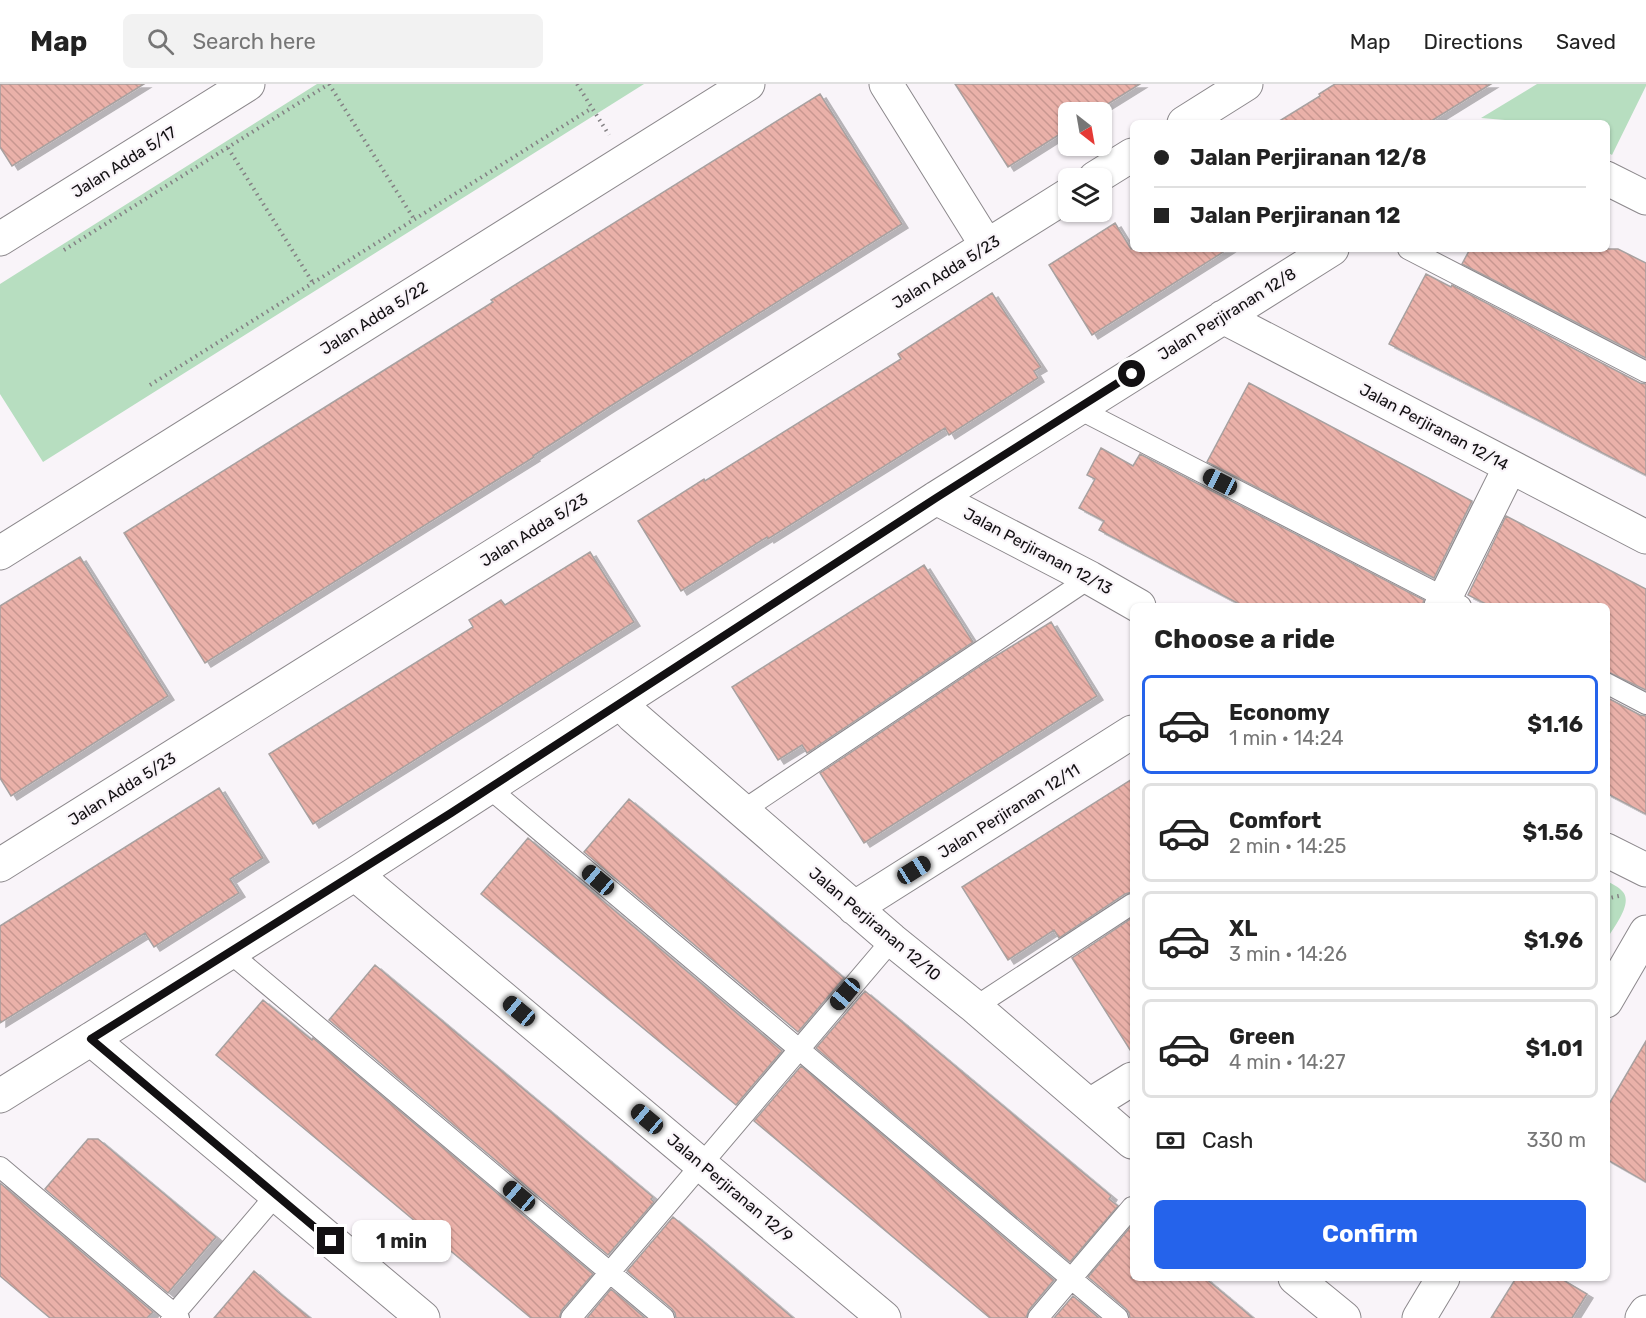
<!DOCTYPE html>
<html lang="en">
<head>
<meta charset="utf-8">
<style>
  body { margin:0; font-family:Rubik,sans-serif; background:#f2f2f2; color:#222; height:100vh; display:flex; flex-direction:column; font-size:22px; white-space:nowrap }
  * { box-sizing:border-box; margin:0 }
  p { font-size:20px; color:#767676 }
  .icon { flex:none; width:33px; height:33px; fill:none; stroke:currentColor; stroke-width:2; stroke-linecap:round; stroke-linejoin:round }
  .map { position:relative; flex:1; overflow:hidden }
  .details { position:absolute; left:1130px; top:519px; width:480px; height:678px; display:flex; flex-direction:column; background:#fff; border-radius:9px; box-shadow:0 2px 4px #0004 }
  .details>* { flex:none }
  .hud { position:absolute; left:1130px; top:36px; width:480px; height:132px; border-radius:9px; box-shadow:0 2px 4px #0004; display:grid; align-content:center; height:132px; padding:0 24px; background:#fff }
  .needle { width:39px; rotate:149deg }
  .buttons { position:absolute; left:1058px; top:18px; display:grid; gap:12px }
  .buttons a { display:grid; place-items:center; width:54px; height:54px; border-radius:9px; background:#fff; box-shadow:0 2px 4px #0004; font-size:30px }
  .end { position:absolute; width:27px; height:27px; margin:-14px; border:8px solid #121012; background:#fff; box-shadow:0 0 0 3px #fff }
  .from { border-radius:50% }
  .bubble { position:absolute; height:42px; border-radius:9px; background:#fff; box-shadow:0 2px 4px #0004; font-size:20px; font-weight:700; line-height:42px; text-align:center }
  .car { position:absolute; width:18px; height:36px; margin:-18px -9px; border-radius:8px; box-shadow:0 0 4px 2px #0007; background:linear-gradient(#222 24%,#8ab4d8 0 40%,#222 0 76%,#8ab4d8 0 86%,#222 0) }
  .hud b { display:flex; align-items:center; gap:21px; height:57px; font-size:22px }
  .hud b+b { border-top:2px solid #e0e0e0 }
  .hud i { width:15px; height:15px; background:#222 }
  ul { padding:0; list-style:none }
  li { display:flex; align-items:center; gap:18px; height:99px; margin:0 12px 9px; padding:0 12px; border:3px solid #e0e0e0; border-radius:9px }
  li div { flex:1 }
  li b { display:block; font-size:22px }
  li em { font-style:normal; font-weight:700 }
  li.current { border-color:#2563eb }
  li>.icon { width:54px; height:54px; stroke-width:1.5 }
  h2 { padding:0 24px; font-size:27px; line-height:72px }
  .pay { display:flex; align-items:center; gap:15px; height:66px; padding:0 24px; font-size:22px }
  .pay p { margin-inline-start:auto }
  .primary-button { display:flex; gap:12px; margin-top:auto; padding:12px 24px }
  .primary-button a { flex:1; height:69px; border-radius:9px; background:#2563eb; color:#fff; font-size:24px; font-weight:700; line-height:69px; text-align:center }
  header { display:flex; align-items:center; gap:36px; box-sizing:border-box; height:84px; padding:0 30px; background:#fff; border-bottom:2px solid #e0e0e0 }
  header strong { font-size:28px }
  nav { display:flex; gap:33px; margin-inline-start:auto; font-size:21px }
  .search { width:420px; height:54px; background:#f2f2f2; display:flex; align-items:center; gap:15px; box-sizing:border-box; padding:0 21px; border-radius:9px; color:#767676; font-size:22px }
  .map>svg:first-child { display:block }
  .park { fill:#b7dec0 }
  .building { fill:url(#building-back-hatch); stroke:#a8a1a0; stroke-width:1.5; filter:url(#shadow) }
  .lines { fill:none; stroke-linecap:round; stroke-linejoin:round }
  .lane-casing { stroke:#8c888c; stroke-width:22 }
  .street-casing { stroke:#8c888c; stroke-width:35 }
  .path { stroke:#848184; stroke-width:4; stroke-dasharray:1.5 4.5; stroke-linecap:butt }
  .lane { stroke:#fff; stroke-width:20 }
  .street { stroke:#fff; stroke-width:33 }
  .route { stroke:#121012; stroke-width:8 }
  .labels { text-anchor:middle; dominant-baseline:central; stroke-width:4.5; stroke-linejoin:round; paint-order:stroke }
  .street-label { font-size:16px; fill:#121012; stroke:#f9f4f9 }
</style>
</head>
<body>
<header>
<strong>Map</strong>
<div class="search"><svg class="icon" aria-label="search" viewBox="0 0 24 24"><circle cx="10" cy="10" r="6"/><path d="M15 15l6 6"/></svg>Search here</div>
<nav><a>Map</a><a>Directions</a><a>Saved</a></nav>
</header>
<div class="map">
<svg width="1646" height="1234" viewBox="0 0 1646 1234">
  <defs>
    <pattern id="building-back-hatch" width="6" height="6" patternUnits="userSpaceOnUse" patternTransform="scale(1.5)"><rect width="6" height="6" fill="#eab1a9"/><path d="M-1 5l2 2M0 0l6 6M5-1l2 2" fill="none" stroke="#c89790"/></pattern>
    <filter id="shadow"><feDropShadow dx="6" dy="4" stdDeviation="0" flood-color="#0004"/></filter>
  </defs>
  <rect width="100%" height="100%" fill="#f9f4f9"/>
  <!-- park -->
  <path class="park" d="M317,0H644L43,378L0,310V200Z
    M1537,0H1646V2L1612,71L1607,68L1606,39H1540L1481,34Z
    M1607,797C1612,800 1619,803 1623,808C1633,820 1613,844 1607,855Z"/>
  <!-- building -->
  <path class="building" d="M0,0H144L12,82L0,63Z
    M955,0H1140L1095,28H1068V45L1008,83Z
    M1335,0H1491L1428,39H1276L1320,12L1319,10Z
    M820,10L902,140L609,323L533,372L534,373L497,396L205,579L124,449L493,218L491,216Z
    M1115,139L1131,165H1228L1092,251L1049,181Z
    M1470,165H1618L1646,179V274L1462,180Z
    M1426,190L1451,203L1452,201L1640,299L1646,300V391L1389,260Z
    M992,209L1041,283L1034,287L1038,294L949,351L945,344L768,455L767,453L681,507L638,437L704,395L705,397L901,275L898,270Z
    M1249,299L1472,417L1434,494L1207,378Z
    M1101,364L1133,382L1140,370L1424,516L1422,522H1243L1099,446L1104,437L1079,424L1095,395L1087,391Z
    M1506,432L1646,505V606L1606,587V522H1490L1468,511Z
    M590,468L634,538L313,740L269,670L473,543L469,536L501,516L505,521Z
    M80,473L168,612L11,712L0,694V522Z
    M924,481L973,558L807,669L802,661L778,676L732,603Z
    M1051,538L1097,612L864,759L820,689L986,578Z
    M1606,613L1640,631L1646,632V730L1606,709Z
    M1132,695V808L1125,810L1059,854L1054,846L1008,876L962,803Z
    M219,704L263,774L230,795L239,809L154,863L145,849L0,939V842Z
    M629,715L844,894L798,948L584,768Z
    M528,754L782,967L736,1021L481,810Z
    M1132,834V969L1072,874Z
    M375,881L653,1113L651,1115L654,1118L608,1171L329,936Z
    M865,907L1111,1112L1109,1115L1118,1122L1070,1178L816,964Z
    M263,916L312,956L313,954L593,1190L562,1226L559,1234H531L216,971Z
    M1646,957V1098L1606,1075V1025Z
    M801,982L1054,1196L1029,1226L1026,1234H990L754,1037Z
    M88,1055H98L216,1153L168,1209L45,1105Z
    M0,1099L153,1228L147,1234H50L0,1192Z
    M673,1133L700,1155L793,1234H676L675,1229L672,1225L627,1187Z
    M1132,1141V1194H1205L1253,1234H1130L1129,1229L1126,1225L1088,1193Z
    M254,1187L278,1208L310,1234H214Z
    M1516,1194H1560L1587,1210L1572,1234H1491Z
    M611,1205L645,1234H587Z
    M1073,1212L1099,1234H1054Z"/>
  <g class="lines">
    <defs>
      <path id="lane" d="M1408,165L1646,288
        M1077,324L1461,522
        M1606,599L1646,620
        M489,704L1118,1234
        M742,727L1090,494
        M229,868L664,1234
        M975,923L1132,820
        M0,1083L179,1234
        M171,1234L276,1111
        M571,1234L892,856
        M1038,1234L1132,1123"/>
      <path id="street" d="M886,0L987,162
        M1184,39L1246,0
        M1095,94L1132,71
        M1606,94L1646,114
        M0,155L248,0
        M1223,233L1646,453
        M936,414L1090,494L1139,522
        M0,469L748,0
        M1441,522L1510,383
        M621,619L633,632L892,856L975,923L1132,1058
        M1606,766L1646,786
        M0,781L1068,111
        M355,790L884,1234
        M854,824L1132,648
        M1606,917L1646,848
        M91,955L423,1234
        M0,1012L355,790L936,414L1332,165
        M1090,1021L1132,995
        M1295,1194L1344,1234
        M1419,1234L1443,1194
        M1642,1234L1646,1228"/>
    </defs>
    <!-- lane casing -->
    <use href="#lane" class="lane-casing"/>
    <!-- street casing -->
    <use href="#street" class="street-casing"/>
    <!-- path -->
    <path class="path" d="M329,0L414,135
      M577,0L609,51
      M228,64L313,199
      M64,166L329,0
      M150,301L592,24
      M1606,816L1610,814L1623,811"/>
    <!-- lane -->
    <use href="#lane" class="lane"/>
    <!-- street -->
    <use href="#street" class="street"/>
  </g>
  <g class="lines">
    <!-- route -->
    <path class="route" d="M331,1157L91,955L451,729L936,414L1132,290"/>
  </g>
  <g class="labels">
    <!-- street labels -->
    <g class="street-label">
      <text transform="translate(124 78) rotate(-32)">Jalan Adda 5/17</text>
      <text transform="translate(946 188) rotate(-32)">Jalan Adda 5/23</text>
      <text transform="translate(1227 230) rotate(-32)">Jalan Perjiranan 12/8</text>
      <text transform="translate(374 234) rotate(-32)">Jalan Adda 5/22</text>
      <text transform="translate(1434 343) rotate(28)">Jalan Perjiranan 12/14</text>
      <text transform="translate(534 446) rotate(-32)">Jalan Adda 5/23</text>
      <text transform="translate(1038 467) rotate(28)">Jalan Perjiranan 12/13</text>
      <text transform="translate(122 705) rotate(-32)">Jalan Adda 5/23</text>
      <text transform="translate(1009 727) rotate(-32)">Jalan Perjiranan 12/11</text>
      <text transform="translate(875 840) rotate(40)">Jalan Perjiranan 12/10</text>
      <text transform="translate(730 1104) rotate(40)">Jalan Perjiranan 12/9</text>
    </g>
  </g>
</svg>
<div class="buttons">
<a><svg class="needle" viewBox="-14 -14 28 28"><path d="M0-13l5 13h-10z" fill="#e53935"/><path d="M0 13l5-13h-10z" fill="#767676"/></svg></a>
<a><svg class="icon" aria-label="layers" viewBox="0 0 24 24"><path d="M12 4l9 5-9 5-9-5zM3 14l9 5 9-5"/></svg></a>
</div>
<i class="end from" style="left:1132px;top:290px"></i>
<i class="end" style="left:331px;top:1157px"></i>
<div class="bubble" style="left:352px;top:1136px;width:99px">1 min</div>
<i class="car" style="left:1220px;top:398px;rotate:297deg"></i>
<i class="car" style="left:914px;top:786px;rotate:58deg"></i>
<i class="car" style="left:598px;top:796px;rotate:310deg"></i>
<i class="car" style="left:845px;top:910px;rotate:220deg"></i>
<i class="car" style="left:519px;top:927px;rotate:310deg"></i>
<i class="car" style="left:647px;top:1035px;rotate:310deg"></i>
<i class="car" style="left:519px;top:1112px;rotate:310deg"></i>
<div class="hud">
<b><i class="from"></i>Jalan Perjiranan 12/8</b>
<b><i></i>Jalan Perjiranan 12</b>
</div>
<section class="details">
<h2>Choose a ride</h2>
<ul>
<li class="current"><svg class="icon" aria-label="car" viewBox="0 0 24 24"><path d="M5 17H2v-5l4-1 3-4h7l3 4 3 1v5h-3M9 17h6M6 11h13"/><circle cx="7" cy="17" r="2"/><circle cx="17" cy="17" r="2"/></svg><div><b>Economy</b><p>1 min · 14:24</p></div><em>$1.16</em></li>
<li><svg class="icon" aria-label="car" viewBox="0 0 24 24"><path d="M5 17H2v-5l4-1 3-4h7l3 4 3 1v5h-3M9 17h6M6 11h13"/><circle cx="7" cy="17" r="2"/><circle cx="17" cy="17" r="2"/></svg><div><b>Comfort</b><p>2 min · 14:25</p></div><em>$1.56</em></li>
<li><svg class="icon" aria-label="car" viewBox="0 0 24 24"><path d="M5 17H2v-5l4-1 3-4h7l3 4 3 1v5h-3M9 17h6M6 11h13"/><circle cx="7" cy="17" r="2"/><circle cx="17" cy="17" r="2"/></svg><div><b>XL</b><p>3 min · 14:26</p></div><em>$1.96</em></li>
<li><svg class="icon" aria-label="car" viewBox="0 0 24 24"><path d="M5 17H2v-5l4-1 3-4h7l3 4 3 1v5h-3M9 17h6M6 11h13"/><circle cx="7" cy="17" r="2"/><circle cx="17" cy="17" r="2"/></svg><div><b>Green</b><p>4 min · 14:27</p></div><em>$1.01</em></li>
</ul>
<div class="pay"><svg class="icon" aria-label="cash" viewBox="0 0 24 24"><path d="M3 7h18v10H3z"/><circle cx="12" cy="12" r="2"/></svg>Cash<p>330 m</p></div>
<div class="primary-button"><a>Confirm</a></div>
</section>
</div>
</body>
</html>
